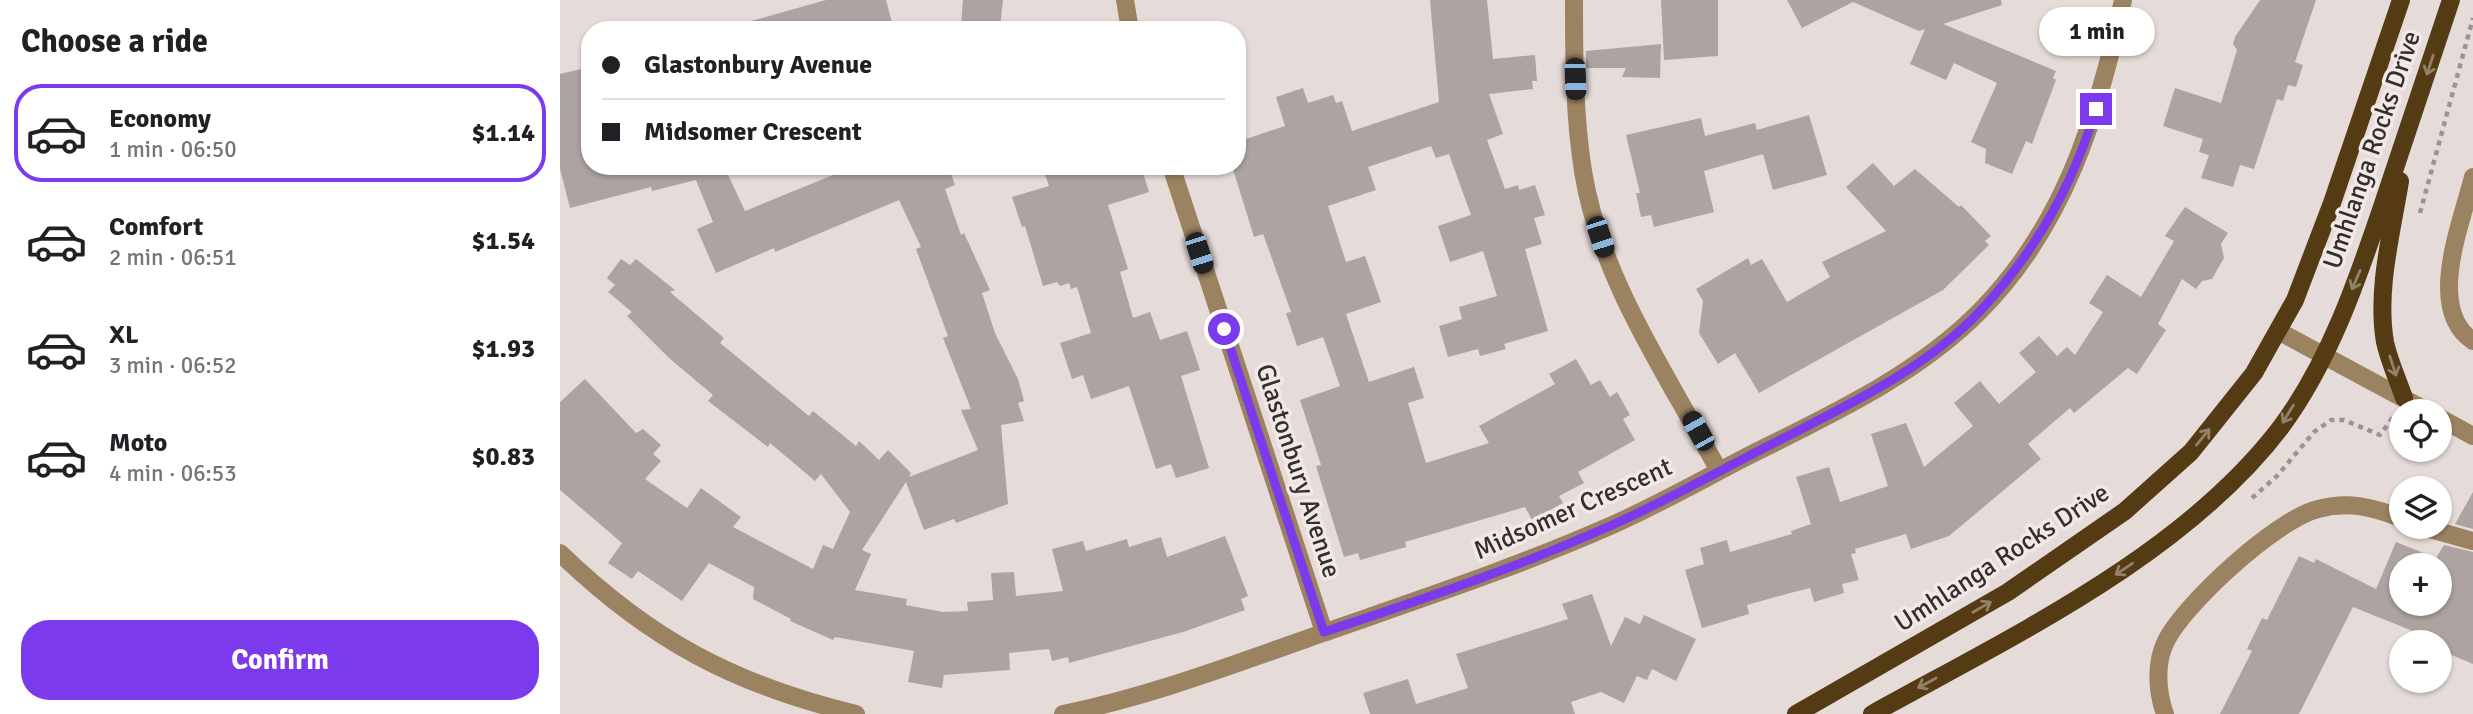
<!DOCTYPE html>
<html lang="en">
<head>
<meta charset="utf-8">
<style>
  body { margin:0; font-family:Signika,sans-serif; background:#f6f6f6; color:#202124; height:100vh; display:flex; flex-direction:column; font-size:26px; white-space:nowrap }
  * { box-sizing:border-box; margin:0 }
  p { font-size:23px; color:#757577 }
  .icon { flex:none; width:38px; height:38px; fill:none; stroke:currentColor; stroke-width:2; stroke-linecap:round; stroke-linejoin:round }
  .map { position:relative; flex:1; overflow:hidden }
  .drawer { display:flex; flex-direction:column; background:#fff; width:560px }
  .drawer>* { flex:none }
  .banner { position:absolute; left:21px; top:21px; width:665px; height:154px; border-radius:28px; box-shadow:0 2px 5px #0004; display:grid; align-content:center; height:154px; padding:0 21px; background:#fff }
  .fabs { position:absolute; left:1829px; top:399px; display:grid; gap:14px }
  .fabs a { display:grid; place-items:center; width:63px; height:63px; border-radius:50%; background:#fff; box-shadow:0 2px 5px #0004; font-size:35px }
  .end { position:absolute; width:32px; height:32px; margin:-16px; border:9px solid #7c3aed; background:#fff; box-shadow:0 0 0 4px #fff }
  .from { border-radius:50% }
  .bubble { position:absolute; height:49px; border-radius:24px; background:#fff; box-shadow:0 2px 5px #0004; font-size:23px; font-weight:700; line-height:49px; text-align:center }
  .car { position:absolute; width:21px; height:42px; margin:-21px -10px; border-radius:9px; box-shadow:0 0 5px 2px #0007; background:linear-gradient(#222 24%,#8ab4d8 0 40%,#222 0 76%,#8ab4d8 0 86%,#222 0) }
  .banner b { display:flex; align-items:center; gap:24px; height:66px; font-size:26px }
  .banner b+b { border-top:2px solid #e0e0e0 }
  .banner i { width:18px; height:18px; background:#202124 }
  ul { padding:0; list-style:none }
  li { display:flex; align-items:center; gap:21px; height:98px; margin:0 14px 10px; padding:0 7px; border:4px solid transparent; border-radius:28px }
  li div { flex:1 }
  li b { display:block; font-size:26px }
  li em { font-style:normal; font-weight:700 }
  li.current { border-color:#7c3aed }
  li>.icon { width:63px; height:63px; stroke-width:1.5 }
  h2 { padding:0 21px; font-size:32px; line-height:84px }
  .cta { display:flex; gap:14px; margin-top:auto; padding:14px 21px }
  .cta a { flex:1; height:80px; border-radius:28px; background:#7c3aed; color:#fff; font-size:28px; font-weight:700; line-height:80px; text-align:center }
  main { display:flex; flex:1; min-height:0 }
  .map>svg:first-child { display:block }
  .building { fill:#ada4a1; fill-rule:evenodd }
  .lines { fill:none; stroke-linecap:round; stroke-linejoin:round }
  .path { stroke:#9b9492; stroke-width:4.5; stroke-dasharray:5 5; stroke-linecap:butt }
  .minor { stroke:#9b8260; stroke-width:18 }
  .major { stroke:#543b14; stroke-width:18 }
  .oneway { stroke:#938168 }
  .route { stroke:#7c3aed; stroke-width:9 }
  .labels { text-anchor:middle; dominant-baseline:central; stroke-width:7; stroke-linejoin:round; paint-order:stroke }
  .street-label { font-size:26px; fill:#322f2e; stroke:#f2e9e6 }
</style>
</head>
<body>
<main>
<section class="drawer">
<h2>Choose a ride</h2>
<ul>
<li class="current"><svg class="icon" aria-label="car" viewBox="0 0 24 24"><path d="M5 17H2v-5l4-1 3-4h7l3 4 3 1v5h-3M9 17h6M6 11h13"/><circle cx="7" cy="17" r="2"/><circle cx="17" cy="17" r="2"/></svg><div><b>Economy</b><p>1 min · 06:50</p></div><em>$1.14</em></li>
<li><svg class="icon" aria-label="car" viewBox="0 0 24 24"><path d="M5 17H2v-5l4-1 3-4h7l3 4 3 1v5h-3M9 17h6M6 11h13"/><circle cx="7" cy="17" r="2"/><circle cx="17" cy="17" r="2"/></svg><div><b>Comfort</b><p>2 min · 06:51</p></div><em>$1.54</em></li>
<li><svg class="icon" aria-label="car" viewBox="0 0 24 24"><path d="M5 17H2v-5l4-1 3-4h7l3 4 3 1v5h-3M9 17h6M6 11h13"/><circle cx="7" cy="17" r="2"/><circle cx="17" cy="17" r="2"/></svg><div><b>XL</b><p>3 min · 06:52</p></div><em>$1.93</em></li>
<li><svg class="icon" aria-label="car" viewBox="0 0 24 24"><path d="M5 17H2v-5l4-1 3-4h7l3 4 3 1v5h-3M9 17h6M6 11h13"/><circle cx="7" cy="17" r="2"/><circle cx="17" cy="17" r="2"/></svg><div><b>Moto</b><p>4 min · 06:53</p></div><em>$0.83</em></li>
</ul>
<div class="cta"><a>Confirm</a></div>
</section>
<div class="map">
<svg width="1913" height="714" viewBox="0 0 1913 714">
  <rect width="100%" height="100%" fill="#e5dcd9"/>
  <!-- building -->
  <path class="building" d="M266,0H326L334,30H185L184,23Z
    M403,0H443L440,28L401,25Z
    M870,0H927L933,59L975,55L977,81H972L973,89L929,94L943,134L927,140L945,189L958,185L959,190L975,185L985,215L974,218L982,244L965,249L988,331L944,344L946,349L920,356L918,349L888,357L879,326L902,319L899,307L937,296L923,251L890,262L878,226L911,215L889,154L876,158L871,146L808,167L816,190L768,206L786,262L805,256L821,302L786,314L809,382L854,367L864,398L848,403L866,463L929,443L919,426L995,384L989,374L1016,359L1031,385L1040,380L1050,397L1057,392L1070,415L1063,419L1075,440L1018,472L1024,483L999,496L1003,503L972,520L965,507L845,542L846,547L800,560L798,553L784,557L756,466L761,465L740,400L780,386L763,337L737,346L726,313L731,312L711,256L703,234L694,237L672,166H677V142L725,126L716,97L743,88L748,103L773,95L776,103L782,101L792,131L879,102Z
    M1101,0H1158V56L1104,60Z
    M1227,0H1441L1442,5L1383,24L1496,71L1493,78L1496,80L1472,144L1466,141L1452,174L1425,163L1426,149L1411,142L1437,83L1394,63L1386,80L1350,64L1365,29L1359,31L1293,2L1242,28Z
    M1700,0H1756L1735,62L1743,65L1736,87L1728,85L1723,101L1717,99L1694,169L1680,165L1673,187L1641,178L1649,155L1639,152L1643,139L1603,126L1615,88L1661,103L1677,50L1673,44L1675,37Z
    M1101,44L1100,78L1062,77L1066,68H1026V51Z
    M30,67V166H164L185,211L295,166H388L395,185L385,189L401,235L404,233L430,290L422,293L435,333L458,379L464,401L458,403L464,421L441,425L448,504L396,523L394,519L364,530L346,482L302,550L311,554L295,590L347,599L346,605L383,612L408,611L407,602L433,600L431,573L454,572L456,596L503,591L492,549L523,541L526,551L567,539L569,547L601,537L607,557L665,536L688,596L681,599L685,610L623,632L509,663L508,657L492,661L489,649L449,653L450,670L384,675L382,688L348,682L354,651L275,637L273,640L230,621L231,619L193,599L194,587L149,563L122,601L78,571L72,579L48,563L62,543L0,490V402L25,379L76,433L83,429L101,445L93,454L101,461L85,479L127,508L141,488L181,517L173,527L253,569L263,545L273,549L290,512L261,474L255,481L210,443L208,447L148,401L153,395L109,358L67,316L72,312L48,292L55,285L47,278L61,259L70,265L76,259L115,290L110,292L164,338L160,343L249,416L253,411L296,446L299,441L319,460L328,450L351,473L349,477L418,450L401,410L411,409L383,338L388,336L356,249L361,247L339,200L215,252L214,248L156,273L137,229L153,222L136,180L92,191L91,187L10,208L0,169V74Z
    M1249,115L1267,175L1213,190L1203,154L1144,171L1154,212L1094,227L1091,215L1081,217L1076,193H1080L1066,135L1141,118L1145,136L1195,123L1197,130Z
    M1313,163L1334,186L1355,169L1399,207L1401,205L1431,236L1425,241L1429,245L1383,290L1199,393L1175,353L1158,364L1139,333L1143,301L1136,289L1188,258L1191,265L1202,259L1227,302L1270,277L1262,262L1326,231L1286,187Z
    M482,166H581L589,192L548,205L568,269L560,272L573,318L590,312L600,340L627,331L640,370L621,376L649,468L616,478L611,464L596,469L569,386L531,399L523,375L512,379L500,343L531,333L517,287L511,289L509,283L500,286L497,282L483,286L465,226L462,227L452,197L489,186Z
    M1625,207L1668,233L1661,244L1664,258L1652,279L1642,281L1636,289L1622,279L1598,324L1606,330L1577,374L1568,368L1514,413L1510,408L1468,444L1481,459L1389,536L1351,549L1346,534L1295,549L1296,553L1291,554L1299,580L1282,584L1284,593L1254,602L1250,588L1234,592L1187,605L1189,614L1142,628L1125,570L1144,564L1140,548L1167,540L1170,552L1232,534L1231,531L1251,524L1236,477L1269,467L1280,502L1328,486L1311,434L1346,423L1364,467L1413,426L1394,403L1420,381L1439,404L1476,372L1459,353L1479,336L1497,356L1507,347L1515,355L1543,312L1529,303L1547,275L1581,297L1614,241L1605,236Z
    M1913,492V529L1895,524Z
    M1836,542L1876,558L1884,545L1913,552V664L1880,650V642L1793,607L1739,714H1660L1692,651L1687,649L1702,618L1707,620L1739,556L1754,563L1756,559L1816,589ZM1841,565H1880V604H1841Z
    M1032,594L1051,646L1065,617L1080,624L1084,615L1136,639L1116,681L1092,669L1087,680L1077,676L1064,703L1041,692L1011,702L1015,714H810L803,693L848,679L856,704L908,688L896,654L1008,619L1002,604Z"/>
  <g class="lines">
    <!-- path -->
    <path class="path" d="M1860,213L1913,18
      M1692,498L1717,476L1754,432L1771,420H1784L1820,435L1833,417"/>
    <!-- minor -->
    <path class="minor" d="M565,0L570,30
      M1014,0C1014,57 1014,114 1023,171C1040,279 1108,376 1159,471
      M611,166L764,632
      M1913,177C1902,222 1865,309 1913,341
      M1720,332L1867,411
      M1880,418L1913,436
      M1863,527L1913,541
      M0,553C90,640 175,685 296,714
      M503,714C592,696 677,663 763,633C860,599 957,567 1050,526C1098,505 1143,479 1190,455C1270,415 1357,375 1420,311C1505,225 1538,115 1563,0
      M1605,714C1597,692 1595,663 1606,641C1625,603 1717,519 1758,509C1789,501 1812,507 1841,518"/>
    <!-- major -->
    <path class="major" d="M1840,181C1832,232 1816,290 1825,342C1829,361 1838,380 1844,398
      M1236,714L1448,592L1565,511L1631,452L1694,373L1735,300L1772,203L1841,0
      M1312,714C1452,636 1623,556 1721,427C1770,361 1798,278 1824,201C1847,134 1869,67 1891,0"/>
  </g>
  <!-- one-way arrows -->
  <defs><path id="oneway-shaft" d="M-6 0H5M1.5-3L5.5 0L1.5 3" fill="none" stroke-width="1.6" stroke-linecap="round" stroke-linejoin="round" transform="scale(1.75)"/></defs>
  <g class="oneway">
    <use href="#oneway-shaft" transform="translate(1870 65) rotate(108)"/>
    <use href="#oneway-shaft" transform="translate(1796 280) rotate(113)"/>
    <use href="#oneway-shaft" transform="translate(1833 366) rotate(72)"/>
    <use href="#oneway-shaft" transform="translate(1728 414) rotate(121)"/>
    <use href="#oneway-shaft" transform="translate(1643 437) rotate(-51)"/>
    <use href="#oneway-shaft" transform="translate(1564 569) rotate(146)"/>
    <use href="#oneway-shaft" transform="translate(1422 607) rotate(-30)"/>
    <use href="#oneway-shaft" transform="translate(1367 683) rotate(151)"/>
  </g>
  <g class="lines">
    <!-- route -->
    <path class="route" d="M664,329L764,632C861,600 959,567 1052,525C1109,500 1162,469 1218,441C1288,405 1368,368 1422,309C1476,251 1513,185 1536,109"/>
  </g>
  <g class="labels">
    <!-- street labels -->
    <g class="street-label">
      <text transform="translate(1812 150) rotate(-71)">Umhlanga Rocks Drive</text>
      <text transform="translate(738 471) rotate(72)">Glastonbury Avenue</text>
      <text transform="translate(1013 509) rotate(-24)">Midsomer Crescent</text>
      <text transform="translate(1442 558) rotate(-33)">Umhlanga Rocks Drive</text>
    </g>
  </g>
</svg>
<div class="fabs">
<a><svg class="icon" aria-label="locate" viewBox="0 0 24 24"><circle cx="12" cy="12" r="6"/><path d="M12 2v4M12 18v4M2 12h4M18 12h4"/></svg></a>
<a><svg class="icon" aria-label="layers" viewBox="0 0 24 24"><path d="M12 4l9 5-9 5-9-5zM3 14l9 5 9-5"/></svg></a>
<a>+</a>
<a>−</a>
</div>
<i class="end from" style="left:664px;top:329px"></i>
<i class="end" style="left:1536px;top:109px"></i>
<div class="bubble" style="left:1479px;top:7px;width:116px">1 min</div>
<i class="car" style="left:1015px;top:79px;rotate:178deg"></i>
<i class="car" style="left:1040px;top:237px;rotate:162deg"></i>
<i class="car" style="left:639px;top:253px;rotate:162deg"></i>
<i class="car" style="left:1138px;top:431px;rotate:331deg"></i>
<div class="banner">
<b><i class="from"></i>Glastonbury Avenue</b>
<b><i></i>Midsomer Crescent</b>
</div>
</div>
</main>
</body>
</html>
